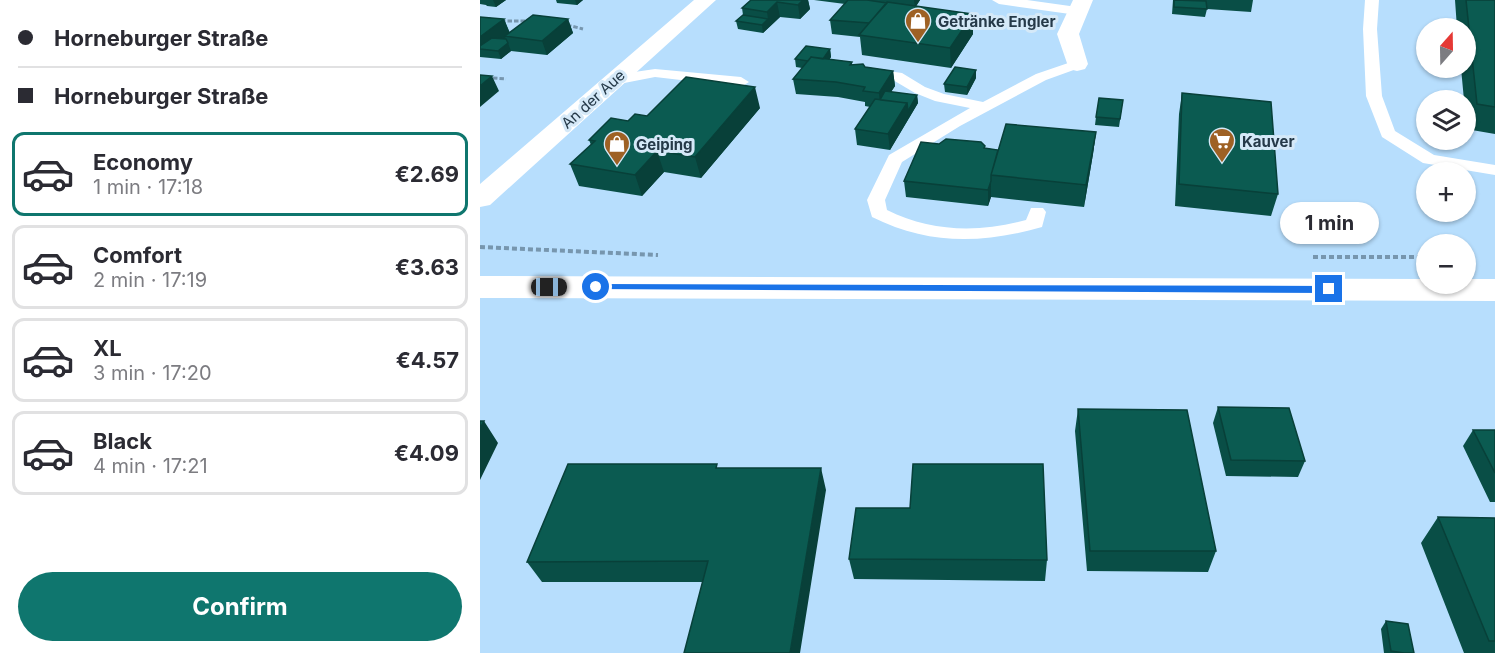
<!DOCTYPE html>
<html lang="en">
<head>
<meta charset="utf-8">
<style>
  body { margin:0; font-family:Inter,sans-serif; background:#f7f7f7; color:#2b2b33; height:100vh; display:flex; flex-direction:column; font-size:22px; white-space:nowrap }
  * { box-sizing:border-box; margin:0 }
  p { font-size:20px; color:#7c7c81 }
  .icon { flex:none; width:33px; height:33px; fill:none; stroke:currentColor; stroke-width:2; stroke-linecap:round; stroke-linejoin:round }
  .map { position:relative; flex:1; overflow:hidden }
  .drawer { display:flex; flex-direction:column; background:#fff; width:480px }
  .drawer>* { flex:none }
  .top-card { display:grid; align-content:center; height:132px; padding:0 18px; background:#fff }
  .needle { width:39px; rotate:20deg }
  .buttons { position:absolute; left:936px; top:18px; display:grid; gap:12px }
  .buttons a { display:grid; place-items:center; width:60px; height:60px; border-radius:50%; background:#fff; box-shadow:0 2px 4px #0004; font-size:30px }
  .end { position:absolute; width:27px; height:27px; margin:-14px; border:8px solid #1a73e8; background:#fff; box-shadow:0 0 0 3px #fff }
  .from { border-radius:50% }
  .bubble { position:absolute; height:42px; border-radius:21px; background:#fff; box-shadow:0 2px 4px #0004; font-size:20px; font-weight:700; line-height:42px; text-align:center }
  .car { position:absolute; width:18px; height:36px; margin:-18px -9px; border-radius:8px; box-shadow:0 0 4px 2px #0007; background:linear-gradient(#222 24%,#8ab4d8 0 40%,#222 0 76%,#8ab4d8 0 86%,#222 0) }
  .top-card b { display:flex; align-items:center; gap:21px; height:57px; font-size:22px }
  .top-card b+b { border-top:2px solid #e1e1e2 }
  .top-card i { width:15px; height:15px; background:#2b2b33 }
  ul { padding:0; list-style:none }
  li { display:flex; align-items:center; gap:18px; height:84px; margin:0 12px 9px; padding:0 6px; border:3px solid #e1e1e2; border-radius:12px }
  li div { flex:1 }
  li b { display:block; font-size:22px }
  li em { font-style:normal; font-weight:700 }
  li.current { border-color:#0f766e }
  li>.icon { width:54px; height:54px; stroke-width:1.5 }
  .primary-button { display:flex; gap:12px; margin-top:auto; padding:12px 18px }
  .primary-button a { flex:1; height:69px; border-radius:36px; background:#0f766e; color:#fff; font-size:24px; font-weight:700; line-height:69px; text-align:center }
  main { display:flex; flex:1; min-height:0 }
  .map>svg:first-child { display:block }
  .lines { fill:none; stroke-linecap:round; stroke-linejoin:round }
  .path-far1 { stroke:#7796ae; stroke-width:3; stroke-dasharray:4.5 2; stroke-linecap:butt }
  .path { stroke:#7796ae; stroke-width:4; stroke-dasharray:5 3; stroke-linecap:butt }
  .lane { fill:#fff; fill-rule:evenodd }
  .street { fill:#fff; fill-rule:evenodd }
  .primary { fill:#fff; fill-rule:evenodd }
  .wall { fill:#094e46 }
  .shaded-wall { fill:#084039 }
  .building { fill:#0b5b51; stroke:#084039; stroke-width:1.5 }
  .route { fill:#1a73e8 }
  .labels { text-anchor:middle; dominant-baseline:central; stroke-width:6; stroke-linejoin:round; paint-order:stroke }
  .far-poi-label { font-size:15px; font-weight:bold; fill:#253948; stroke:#d5e9f8; text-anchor:start }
  .far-street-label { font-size:15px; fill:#253948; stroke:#d5e9f8 }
</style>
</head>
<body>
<main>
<section class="drawer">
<div class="top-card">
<b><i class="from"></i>Horneburger Straße</b>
<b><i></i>Horneburger Straße</b>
</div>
<ul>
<li class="current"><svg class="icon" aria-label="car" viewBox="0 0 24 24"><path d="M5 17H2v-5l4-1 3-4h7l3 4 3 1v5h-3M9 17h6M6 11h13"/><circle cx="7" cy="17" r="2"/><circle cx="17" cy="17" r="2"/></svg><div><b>Economy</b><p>1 min · 17:18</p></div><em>€2.69</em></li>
<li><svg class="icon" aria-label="car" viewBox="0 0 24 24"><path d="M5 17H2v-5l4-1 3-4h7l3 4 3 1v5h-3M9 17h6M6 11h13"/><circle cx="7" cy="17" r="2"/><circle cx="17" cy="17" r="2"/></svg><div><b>Comfort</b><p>2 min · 17:19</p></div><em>€3.63</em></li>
<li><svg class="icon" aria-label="car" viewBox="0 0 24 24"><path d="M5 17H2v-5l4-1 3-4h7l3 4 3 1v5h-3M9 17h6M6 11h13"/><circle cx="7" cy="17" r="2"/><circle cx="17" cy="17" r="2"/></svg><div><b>XL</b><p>3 min · 17:20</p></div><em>€4.57</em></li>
<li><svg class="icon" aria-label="car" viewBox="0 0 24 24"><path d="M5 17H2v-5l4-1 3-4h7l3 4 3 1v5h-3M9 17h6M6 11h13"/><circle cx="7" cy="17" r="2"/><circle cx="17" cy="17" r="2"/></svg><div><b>Black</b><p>4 min · 17:21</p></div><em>€4.09</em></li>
</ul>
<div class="primary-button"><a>Confirm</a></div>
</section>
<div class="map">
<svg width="1015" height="653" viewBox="0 0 1015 653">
  <rect width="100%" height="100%" fill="#b7defd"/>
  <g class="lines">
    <!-- path-far1 -->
    <path class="path-far1" d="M21,21H50
      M87,25L103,29
      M0,77L26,79"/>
    <!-- path -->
    <path class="path" d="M0,247L178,255
      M833,257H946"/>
    <!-- lane -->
    <path class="lane" d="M512,0H547L597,7L604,11L597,15L519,4Z
      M885,0H899L897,29L902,96L915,131L954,155L1015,165V175L943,163L902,137L886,96L883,29Z
      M597,60L604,64L602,67L566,80L480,126L422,162L405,200L407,210C451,232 499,233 546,220L551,208H563L566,212L562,227C502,244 448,245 392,217L387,200L409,155L490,108L455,101L435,93L413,80L382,75L380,72L382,69L387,68L422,73L445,87L464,94L503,102L556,74Z
      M175,69L261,77L269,82L261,87L175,77L134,85L126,80L134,75Z"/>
    <!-- street -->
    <path class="street" d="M214,0H236L10,205L0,207V184Z
      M593,0H613L599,34L608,64L605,69L597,71L589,69L577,34Z"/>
    <!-- primary -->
    <path class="primary" d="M0,276L946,279V284H986V279H1015V301L0,298Z"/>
  </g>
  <!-- wall -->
  <path class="wall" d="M0,0H26L16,7L7,6L6,5L0,4Z
    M76,0H103L97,5L77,3Z
    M271,0H328L330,9L320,19L300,17L283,33L258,29L256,21L263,15L262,8Z
    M334,0H440L436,6L493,34L471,68L382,55L380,37L352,34L350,20L365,4Z
    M693,0H773L771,12L727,9L725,17L692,14Z
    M975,0H1015V134L986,129V100H984L981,68H986V28H977Z
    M0,17L24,19L30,33L88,19L93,33L67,55L31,51L21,59L0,57Z
    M350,49L351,57L349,60L372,62V65L385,67L413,71L415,86L411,92L437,95L438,103L410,150L377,145L375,129L390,107L385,106V102L358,97L316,94L313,79L322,68L316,67L315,59Z
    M496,78L487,95L465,92L464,84Z
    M702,93L798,194L791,216L695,206L699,114Z
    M643,100L639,127L615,125L616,117Z
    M280,108L221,178L184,172L162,196L99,186L90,164L111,145L109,140L148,121L167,116Z
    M616,132L613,154L604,207L511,197L508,206L426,197L424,181L459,144L505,146V148L518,150Z
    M738,407L825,461L818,477L746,476L733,423Z
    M598,409L736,551L728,572L607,571L595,431Z
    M993,430H1015V502H1010L983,446Z
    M346,490L222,582H62L47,562Z
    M958,517L1015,518V653H984L941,543Z
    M369,559L567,560L565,581L374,579Z
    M906,621L934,653H904L901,629Z"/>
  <!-- shaded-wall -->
  <path class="shaded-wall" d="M13,0H26L16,7Z
    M95,0H103L97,5Z
    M323,0H328L330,9L320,19L318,5Z
    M434,0H440L435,8Z
    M297,2L300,17L283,33L282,25L288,19L287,12Z
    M493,14V34L471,68L470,48Z
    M24,19L30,34L8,50L0,46V37Z
    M88,19L93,33L67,55L62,41Z
    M28,43L31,51L21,59L18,51Z
    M350,49L351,57L341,70L340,62Z
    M496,70V78L487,95V87Z
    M413,71L415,86L400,108L399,93Z
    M12,76L19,91L0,107V86Z
    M275,87L280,108L221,178L215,157Z
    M437,95L438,103L410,150L408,134L427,103Z
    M616,132L613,154L604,207L606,185Z
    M177,151L184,172L162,196L155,175Z
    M511,181V197L508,206V190Z
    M4,421L18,443L0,480V428Z
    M341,468L346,490L320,653H310Z"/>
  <!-- building -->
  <path class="building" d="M271,0H323L318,5L297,2L287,12L262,8Z
    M368,0H387L407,3L389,23L350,20Z
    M694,0L726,1L727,9L694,7Z
    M986,0H1015V107L997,104Z
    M407,2L493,14L470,48L379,35Z
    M53,15L88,19L62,41L25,36Z
    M263,15L288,19L282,25L256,21Z
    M0,17L24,19L0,37Z
    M12,38L26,39L28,43L18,51L0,49V46Z
    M326,46L350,49L343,59L331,57L328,61L315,59Z
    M331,57L372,62L370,65L383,64L385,67L413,71L399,93L383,91L385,87L356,82L313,79Z
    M475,67L496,70L487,87L464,84Z
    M0,75L12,76L0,86Z
    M206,77L275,87L215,157L177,151L155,175L90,164L115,141L109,140L131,118L148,121L155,114L167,116Z
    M405,91L437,95L428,111L427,103L400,100Z
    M702,93L791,102L798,194L699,184Z
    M619,98L643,100L640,119L616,117Z
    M395,99L427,103L408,134L375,129Z
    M526,124L616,132L606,185L511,175Z
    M466,139L501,142L505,146L504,148L518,150L511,175V181L508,190L424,181L441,142L459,144Z
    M738,407L809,408L825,461L751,460Z
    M598,409L707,410L736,551H610Z
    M0,421H4L0,428Z
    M993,430H1015V473Z
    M88,464H237L236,468H341L310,653H204L228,561L47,562Z
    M433,464H563L567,560L369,559L376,508H430Z
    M958,517L1015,518V641H1009Z
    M906,621L928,624L934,653H924L911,651Z"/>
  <!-- route -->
  <path class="route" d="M116,284L849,286L853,289L849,293L112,289L111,287Z"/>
  <!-- icons -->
  <defs>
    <symbol id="shop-pin" viewBox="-11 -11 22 30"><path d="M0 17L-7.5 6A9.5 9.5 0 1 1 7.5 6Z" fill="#9e6124" stroke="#d5e9f8"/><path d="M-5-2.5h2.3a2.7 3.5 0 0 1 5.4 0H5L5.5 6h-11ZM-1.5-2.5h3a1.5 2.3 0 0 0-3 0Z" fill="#fff"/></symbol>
    <symbol id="supermarket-pin" viewBox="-11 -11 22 30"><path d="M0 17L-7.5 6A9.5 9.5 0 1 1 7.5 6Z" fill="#9e6124" stroke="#d5e9f8"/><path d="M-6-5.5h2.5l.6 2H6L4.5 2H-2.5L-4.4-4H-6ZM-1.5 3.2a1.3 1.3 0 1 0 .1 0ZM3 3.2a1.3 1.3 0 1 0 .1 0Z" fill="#fff"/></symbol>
  </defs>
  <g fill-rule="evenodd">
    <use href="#shop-pin" x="423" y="6" width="30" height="40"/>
    <use href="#supermarket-pin" x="727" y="126" width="30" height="40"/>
    <use href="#shop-pin" x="122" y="129" width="30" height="40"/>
  </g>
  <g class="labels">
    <!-- far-poi labels -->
    <g class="far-poi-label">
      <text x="458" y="21">Getränke Engler</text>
      <text x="762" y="141">Kauver</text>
      <text x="156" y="144">Geiping</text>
    </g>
    <!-- far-street labels -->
    <g class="far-street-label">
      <text transform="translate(113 99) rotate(-42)">An der Aue</text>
    </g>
  </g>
</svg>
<div class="buttons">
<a><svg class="needle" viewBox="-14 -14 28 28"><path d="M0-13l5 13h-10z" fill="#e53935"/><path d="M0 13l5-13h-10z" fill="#7c7c81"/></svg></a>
<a><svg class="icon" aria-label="layers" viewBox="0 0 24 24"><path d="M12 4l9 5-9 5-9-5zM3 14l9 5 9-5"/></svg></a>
<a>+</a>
<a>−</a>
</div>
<i class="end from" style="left:116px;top:287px"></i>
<i class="end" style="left:849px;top:289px"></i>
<div class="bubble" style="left:800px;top:202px;width:99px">1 min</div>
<i class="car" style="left:69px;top:287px;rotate:90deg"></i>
</div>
</main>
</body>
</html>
